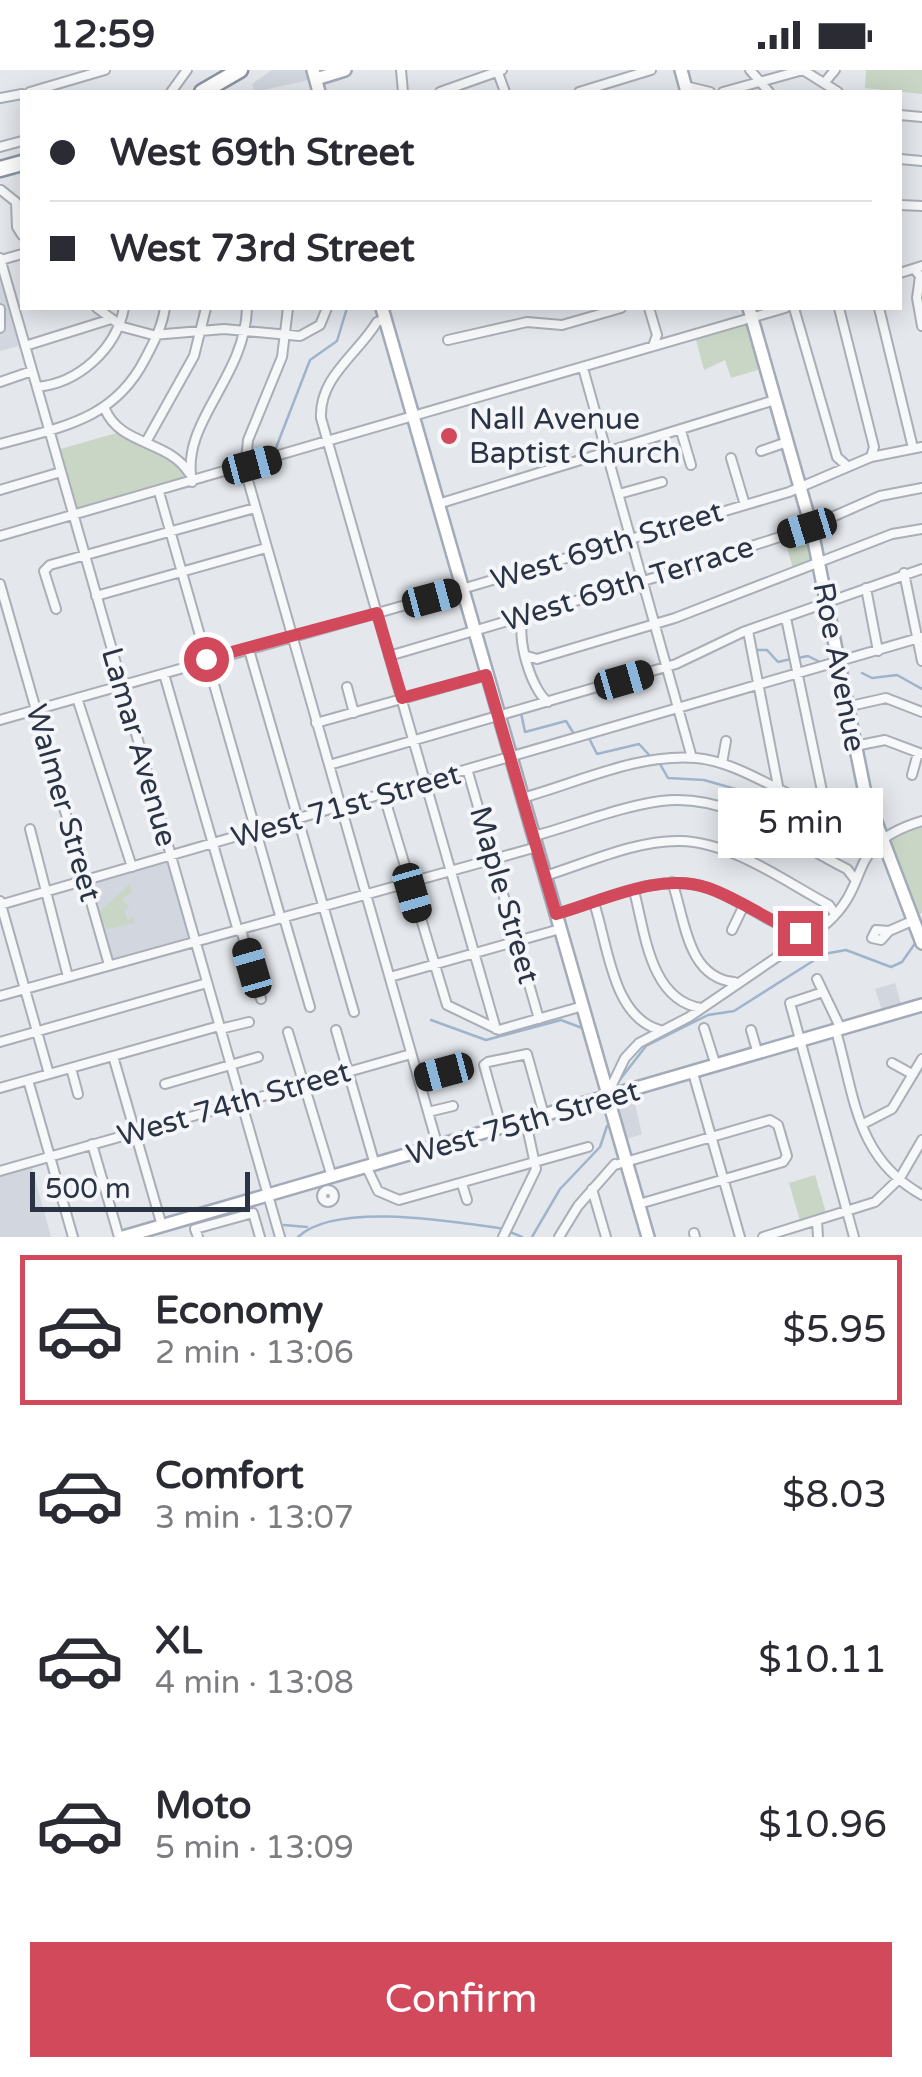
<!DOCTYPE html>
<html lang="en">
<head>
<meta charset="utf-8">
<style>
  body { margin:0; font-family:"Varela Round",sans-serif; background:#f2f2f3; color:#2b2b33; height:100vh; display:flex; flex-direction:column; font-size:38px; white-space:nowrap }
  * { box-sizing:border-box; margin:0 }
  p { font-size:32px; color:#7c7c81 }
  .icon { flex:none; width:55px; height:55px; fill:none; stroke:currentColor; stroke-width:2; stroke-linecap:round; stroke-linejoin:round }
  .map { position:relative; height:1167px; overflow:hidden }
  .drawer { display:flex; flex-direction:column; background:#fff; flex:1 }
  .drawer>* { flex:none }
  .top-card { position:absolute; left:20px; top:20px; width:882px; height:220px; border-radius:0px; box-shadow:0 5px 25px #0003; display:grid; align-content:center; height:220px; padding:0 30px; background:#fff }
  .scale { position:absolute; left:30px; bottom:25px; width:220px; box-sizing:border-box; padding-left:10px; border:5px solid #2b3445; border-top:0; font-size:28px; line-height:35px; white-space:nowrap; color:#2b3445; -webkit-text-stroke:8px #f4f6f9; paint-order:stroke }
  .end { position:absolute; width:45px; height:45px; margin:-22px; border:12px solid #d1495b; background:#fff; box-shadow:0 0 0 5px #fff }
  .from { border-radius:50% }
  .bubble { position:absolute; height:70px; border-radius:0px; background:#fff; box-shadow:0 5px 25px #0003; font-size:32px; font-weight:600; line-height:70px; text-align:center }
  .car { position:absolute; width:30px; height:60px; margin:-30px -15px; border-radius:12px; box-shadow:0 0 8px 2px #0007; background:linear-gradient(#222 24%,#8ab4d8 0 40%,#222 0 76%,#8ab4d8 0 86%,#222 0) }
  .top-card b { display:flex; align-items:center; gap:35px; height:95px; font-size:38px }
  .top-card b+b { border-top:2px solid #e1e1e2 }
  .top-card i { width:25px; height:25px; background:#2b2b33 }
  ul { padding:18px 0 0; list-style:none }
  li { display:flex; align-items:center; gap:30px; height:150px; margin:0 20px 15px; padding:0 10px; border:5px solid transparent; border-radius:0px }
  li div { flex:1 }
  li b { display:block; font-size:38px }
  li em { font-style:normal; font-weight:600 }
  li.active { border-color:#d1495b }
  li>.icon { width:90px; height:90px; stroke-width:1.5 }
  .button { display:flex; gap:20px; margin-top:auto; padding:20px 30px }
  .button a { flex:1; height:115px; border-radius:0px; background:#d1495b; color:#fff; font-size:40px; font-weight:600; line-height:115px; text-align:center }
  .status { display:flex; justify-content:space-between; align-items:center; height:70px; padding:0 50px; background:#fff; direction:ltr }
  .status svg { height:28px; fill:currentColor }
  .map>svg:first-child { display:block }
  .built { fill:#d2d6de }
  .green { fill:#c9d6c5 }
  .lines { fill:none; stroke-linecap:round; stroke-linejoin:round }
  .stream { stroke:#9fb4cc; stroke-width:2.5 }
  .minor-casing { stroke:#a9aeb7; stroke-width:12 }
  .major-casing { stroke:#a3abb8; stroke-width:16 }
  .highway-casing { stroke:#8b94a3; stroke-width:19 }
  .minor { stroke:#f7f8fa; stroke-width:8 }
  .major { stroke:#fff; stroke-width:11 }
  .highway { stroke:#fff; stroke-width:14 }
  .route { stroke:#d1495b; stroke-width:12 }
  .poi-dot { fill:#d1495b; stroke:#f4f6f9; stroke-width:4 }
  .labels { text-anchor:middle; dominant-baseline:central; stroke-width:8; stroke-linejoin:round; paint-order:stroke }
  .poi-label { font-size:30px; fill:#2b3445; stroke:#f4f6f9; text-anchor:start }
  .street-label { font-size:30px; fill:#2b3445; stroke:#f4f6f9 }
</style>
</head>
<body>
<div class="status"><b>12:59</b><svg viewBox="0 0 49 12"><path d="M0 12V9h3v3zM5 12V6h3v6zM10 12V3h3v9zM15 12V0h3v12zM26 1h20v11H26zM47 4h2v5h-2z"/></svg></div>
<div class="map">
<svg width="922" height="1167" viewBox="0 0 922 1167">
  <rect width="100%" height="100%" fill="#e4e7ec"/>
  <!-- built -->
  <path class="built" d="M272,0H311L313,9L255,22L252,14Z
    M0,200L22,275L0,281Z
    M169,788L194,871L110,893L87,811Z
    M895,913L902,937L883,943L875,919Z
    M633,1025L642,1064L624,1070L615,1033Z
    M31,1094L51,1167H0V1102Z"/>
  <!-- green -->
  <path class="green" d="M866,0H922V24L865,18Z
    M748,250L764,298L731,308L725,290L704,300L695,266Z
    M120,362L171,385L188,410L77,442L57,380Z
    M807,460L817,494L794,502L784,467Z
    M922,754V843L913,847L885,768Z
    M130,814L132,823L122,829L130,838L124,839L128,851L133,847L135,853L107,859L99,842Z
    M815,1105L827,1146L801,1154L789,1113Z"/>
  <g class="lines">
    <!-- stream -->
    <path class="stream" d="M274,383L310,290L337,271L347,238
      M755,580H767L778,592L791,589
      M798,588L808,586L822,593
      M862,603L872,608L897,605L922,619
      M521,643L525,662L566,651L574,664
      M590,670L597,684L639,674L651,687
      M660,694L668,708L704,710L746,722L862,782
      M431,950L486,970L561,950L582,958
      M618,1012L646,976L708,945L734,941L824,884L846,880L891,897L902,892L916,872
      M284,1155L307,1157
      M510,1162L522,1167
      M298,1167C336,1131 455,1152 505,1159
      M532,1167L560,1119L600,1077L607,1056"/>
    <defs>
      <path id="minor" d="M401,0L403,22
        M497,0L505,22
        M750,0L769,22
        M825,12L835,0
        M685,16L710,22
        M30,22L105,0
        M171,22L187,0
        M440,22L502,0
        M579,22L651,0
        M723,22L803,0L838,22
        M0,28L22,24
        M900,45L922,47
        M0,77L22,71
        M900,89L922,91
        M1,120L16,132L17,157L22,165
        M900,135L922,136
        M0,188L280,1167
        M1,190L22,184
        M914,199L920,206L917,228L922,256
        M900,203L922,196
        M97,238L123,257L153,265L224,259L300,266L320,255L327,238
        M288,238L282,287L248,370L245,400L438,1077
        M649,238L657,265L653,276
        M794,238L837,387L846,395
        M839,238L874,377L871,387
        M879,238L913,378
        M0,239V258
        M385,249L377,252C358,284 319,307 321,348L496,959
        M448,270L527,252L562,255L621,238
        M25,276L108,250
        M583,298L692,688
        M0,312L32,301
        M37,317C79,313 116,279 124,238
        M105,339C120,376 169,370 189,403
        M681,361L691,395
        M146,372L194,286L206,238
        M0,374C61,357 114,350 145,289C154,272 162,257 165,238
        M761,381L787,372
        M731,388L745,435
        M192,412C180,352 245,309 247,238
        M0,420L61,402
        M159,422L281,849
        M619,424L662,412
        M438,434L775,330
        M0,466L785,238
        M904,503L922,591
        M0,514L109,895
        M866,518L878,581
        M96,526L266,478
        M56,539L44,501L50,495L255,438
        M524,547C515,565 531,620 548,632
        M786,548L826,740
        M748,561L778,716
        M249,580L354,942
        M389,586L660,506L807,458L880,426L922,418
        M527,586L537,589L675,548L892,464L922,459
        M164,604L238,861
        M347,617L354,643
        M77,628L132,797
        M846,637L886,628L922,642
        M0,650L462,519L789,422L871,387L922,377
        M316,653L487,605
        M855,676L885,670L922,684
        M722,693L726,671
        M329,695L676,594L743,562L922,499
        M468,702L539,949
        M912,705L918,683
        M384,726L447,935L499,960L583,936
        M522,728C577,713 638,683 696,688C756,693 816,757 871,741
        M30,759L68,907
        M534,766C575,755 618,737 661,731C729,722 789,770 847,799L854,808
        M545,806C587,793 636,770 680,771C732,772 784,811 829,835L835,844
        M672,812C685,847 686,907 734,912
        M634,821C645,862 650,930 701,938
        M0,831L49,1004
        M594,833C608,874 612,947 660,960
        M0,835L922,567
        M556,844C605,830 666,798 716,821C746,834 775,857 807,865
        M284,848L310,937
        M241,860L261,929
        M732,860L744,835
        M889,861L876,860L872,868L881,870L889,861L912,851
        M390,907L560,859
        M817,909L841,959
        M823,922L790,933L854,1167
        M0,926L537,777
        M704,958L716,996
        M220,959L249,952
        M336,960L375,1095
        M751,960L758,984
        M836,961C855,1028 856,1088 922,1125
        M288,962L332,1107
        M0,972L207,913
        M113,986L162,1156
        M892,993L912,1004
        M71,998L78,1024
        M693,1003L740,1167
        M419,1009L443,1002
        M28,1010L73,1167
        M165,1014L258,987
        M0,1018L219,956
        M609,1021L625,988L639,973L689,947L827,853C874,811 843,775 922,751
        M428,1042L453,1036
        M863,1054L892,1039L922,989
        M502,1059L484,995L488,992L527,984L544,1045
        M92,1074L119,1167
        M615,1095L770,1050L778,1055L787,1086L783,1092L639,1134
        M367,1098L378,1121L399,1130L588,1077
        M0,1101L411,984
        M462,1114L467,1130
        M592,1119L606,1167
        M322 1126a6 6 0 1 1 12 0a6 6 0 1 1-12 0Z
        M817,1151L818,1167
        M694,1163L695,1167
        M198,1167L195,1159L253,1143L260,1167
        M503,1167L536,1099L526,1052
        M559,1167L578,1136L615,1094
        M763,1167L875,1132L900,1108L922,1070"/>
      <path id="major" d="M313,0L319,22
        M681,0L687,22
        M316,9L345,0
        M382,238L609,1028
        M749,238L811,456L865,723L922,873
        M607,1025L648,1167
        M123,1167L922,935"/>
      <path id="highway" d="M202,22L240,0
        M0,99L22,93"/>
    </defs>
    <!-- minor casing -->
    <use href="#minor" class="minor-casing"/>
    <!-- major casing -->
    <use href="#major" class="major-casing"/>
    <!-- highway casing -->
    <use href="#highway" class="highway-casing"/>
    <!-- minor -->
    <use href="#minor" class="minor"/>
    <!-- major -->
    <use href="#major" class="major"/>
    <!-- highway -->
    <use href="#highway" class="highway"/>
  </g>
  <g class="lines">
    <!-- route -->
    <path class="route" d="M206,589L377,543L402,628L486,605L556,844C603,831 660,801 708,818C740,829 768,851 800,863"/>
  </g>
  <!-- markers -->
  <circle class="poi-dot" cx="449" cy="366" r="10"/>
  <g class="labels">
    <!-- poi labels -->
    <g class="poi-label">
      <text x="469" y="349">Nall Avenue<tspan x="469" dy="34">Baptist Church</tspan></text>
    </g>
    <!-- street labels -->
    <g class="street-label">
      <text transform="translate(607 476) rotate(-17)">West 69th Street</text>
      <text transform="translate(628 514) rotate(-17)">West 69th Terrace</text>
      <text transform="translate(839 597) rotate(79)">Roe Avenue</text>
      <text transform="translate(139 677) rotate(74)">Lamar Avenue</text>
      <text transform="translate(63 733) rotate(74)">Walmer Street</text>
      <text transform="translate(346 736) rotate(-16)">West 71st Street</text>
      <text transform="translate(504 825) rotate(74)">Maple Street</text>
      <text transform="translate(234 1034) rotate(-16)">West 74th Street</text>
      <text transform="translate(523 1053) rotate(-16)">West 75th Street</text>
    </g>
  </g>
</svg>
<div class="scale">500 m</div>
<i class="end from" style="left:206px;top:589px"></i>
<i class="end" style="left:800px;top:863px"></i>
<div class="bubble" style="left:718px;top:718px;width:165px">5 min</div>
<i class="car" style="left:252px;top:395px;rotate:75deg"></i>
<i class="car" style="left:807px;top:458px;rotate:253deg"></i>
<i class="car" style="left:432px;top:528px;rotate:75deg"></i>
<i class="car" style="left:624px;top:610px;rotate:74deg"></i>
<i class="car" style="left:412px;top:823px;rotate:164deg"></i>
<i class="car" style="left:252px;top:898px;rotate:344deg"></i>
<i class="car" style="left:444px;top:1002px;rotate:255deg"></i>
<div class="top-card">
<b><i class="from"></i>West 69th Street</b>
<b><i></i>West 73rd Street</b>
</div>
</div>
<section class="drawer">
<ul>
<li class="active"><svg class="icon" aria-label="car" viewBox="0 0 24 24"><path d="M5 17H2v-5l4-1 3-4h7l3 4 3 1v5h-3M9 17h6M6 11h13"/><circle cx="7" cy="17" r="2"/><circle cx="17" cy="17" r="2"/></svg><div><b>Economy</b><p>2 min · 13:06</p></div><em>$5.95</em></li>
<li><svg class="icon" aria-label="car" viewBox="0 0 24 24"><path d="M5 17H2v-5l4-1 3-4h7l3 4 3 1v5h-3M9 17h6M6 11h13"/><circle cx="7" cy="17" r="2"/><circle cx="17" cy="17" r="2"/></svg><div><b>Comfort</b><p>3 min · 13:07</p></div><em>$8.03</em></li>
<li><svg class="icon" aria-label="car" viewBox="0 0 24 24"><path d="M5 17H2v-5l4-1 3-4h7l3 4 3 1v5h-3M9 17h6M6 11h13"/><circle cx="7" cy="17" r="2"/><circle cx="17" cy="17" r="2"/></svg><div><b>XL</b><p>4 min · 13:08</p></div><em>$10.11</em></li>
<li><svg class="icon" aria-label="car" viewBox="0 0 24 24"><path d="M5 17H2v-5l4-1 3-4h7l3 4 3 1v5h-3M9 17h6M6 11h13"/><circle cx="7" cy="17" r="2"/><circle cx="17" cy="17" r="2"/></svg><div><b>Moto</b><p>5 min · 13:09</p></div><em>$10.96</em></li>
</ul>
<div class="button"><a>Confirm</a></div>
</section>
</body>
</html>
